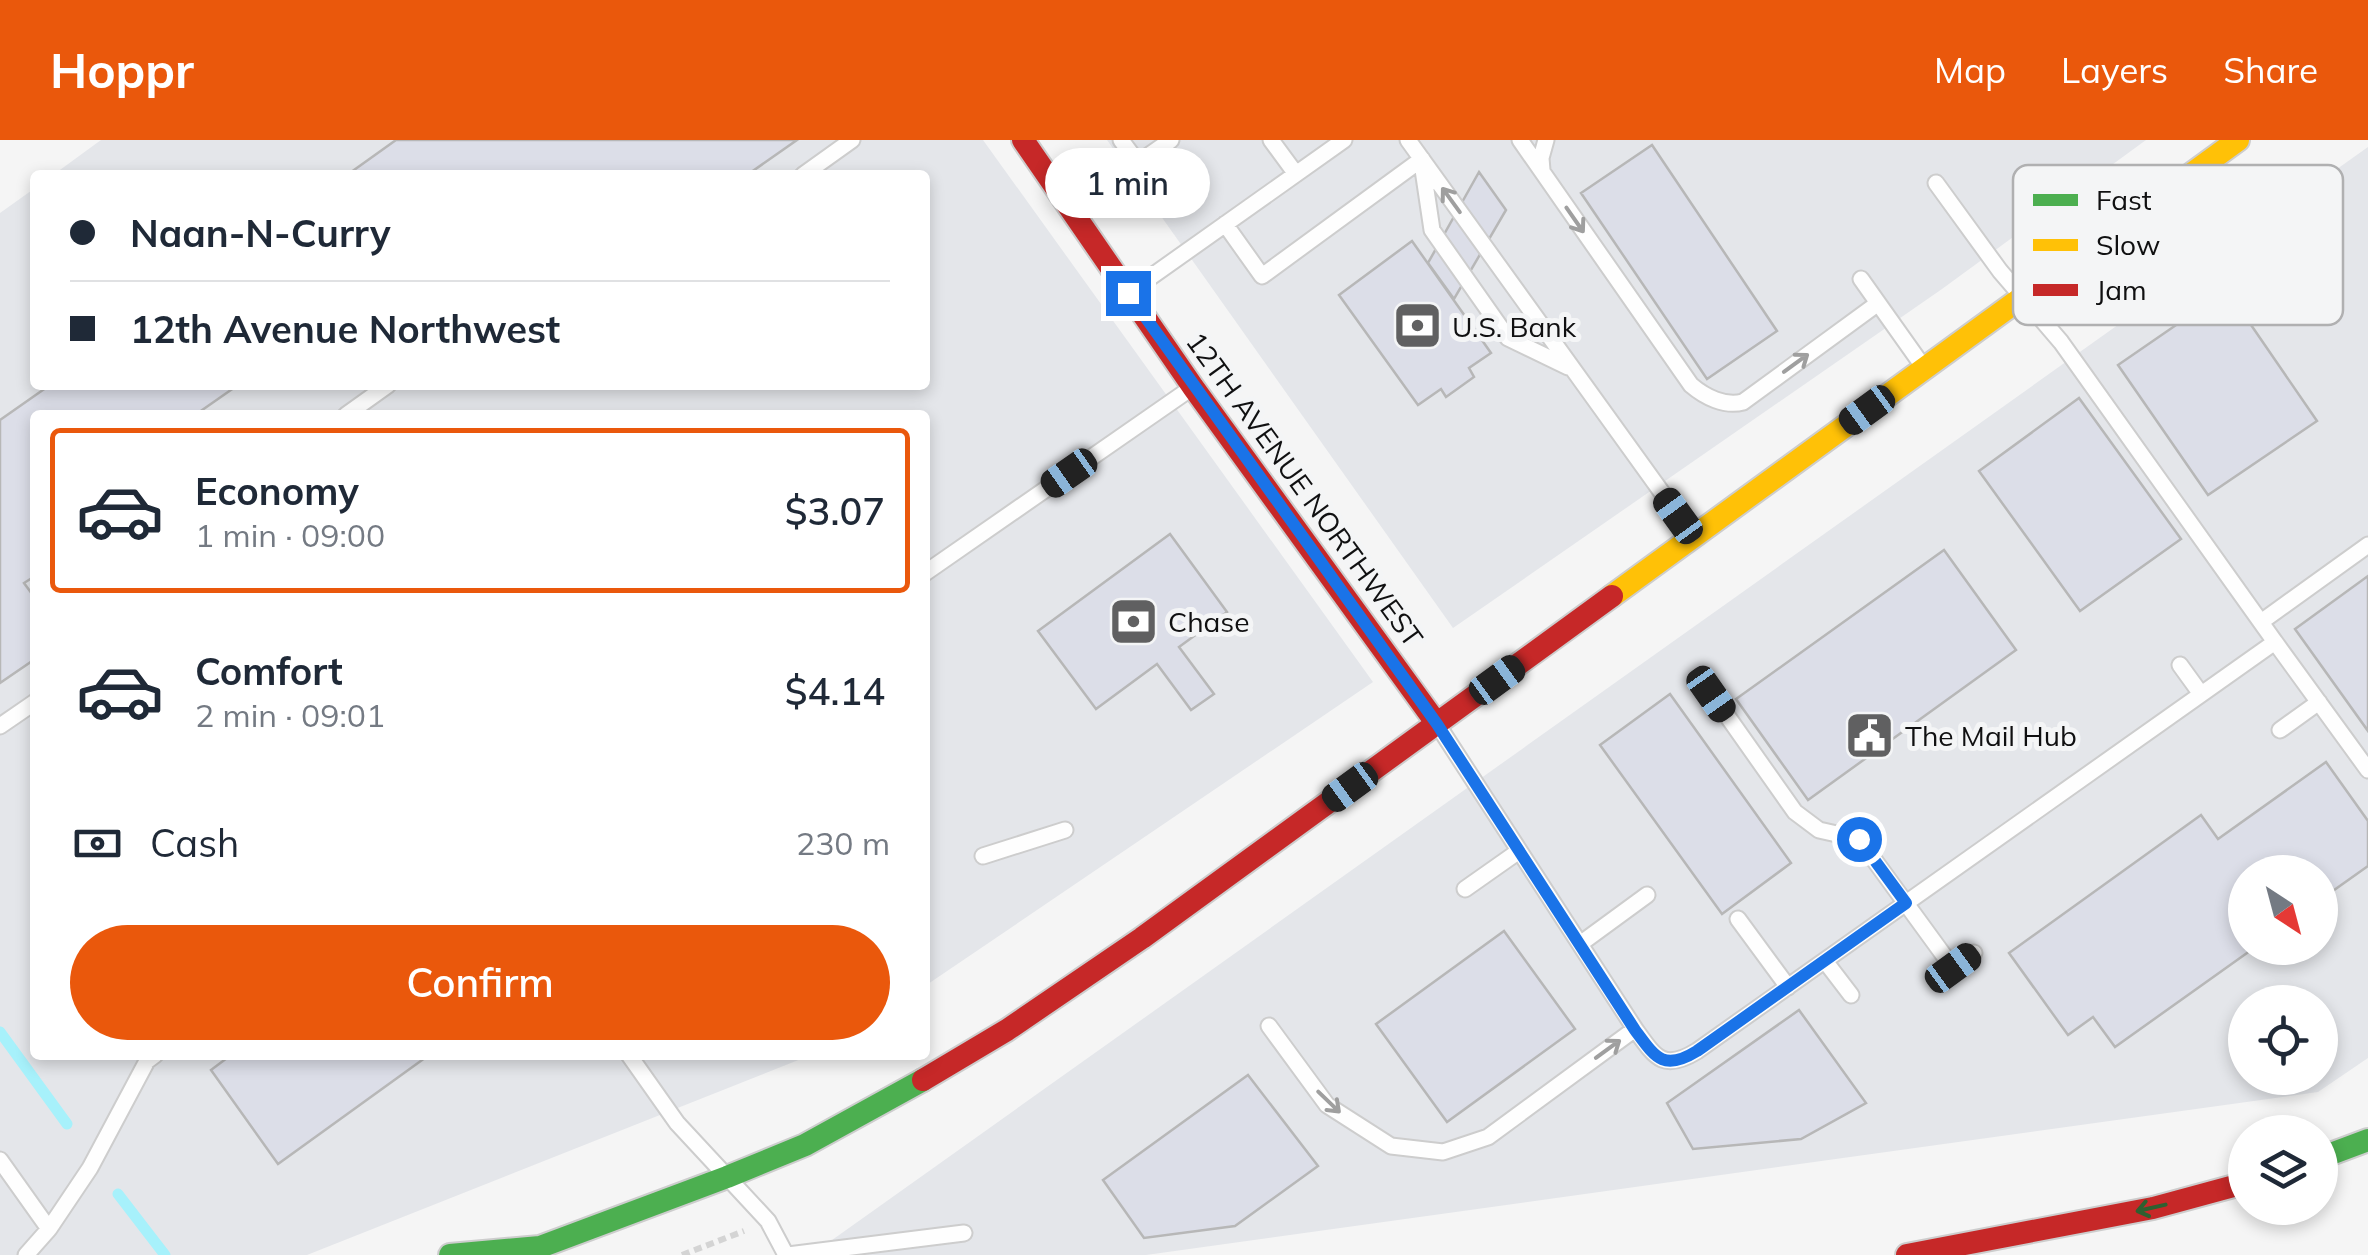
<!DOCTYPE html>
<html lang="en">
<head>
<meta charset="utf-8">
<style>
  body { margin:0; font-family:Mulish,sans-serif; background:#f2f2f3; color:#1f2937; height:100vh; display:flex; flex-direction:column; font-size:38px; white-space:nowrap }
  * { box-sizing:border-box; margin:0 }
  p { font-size:32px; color:#747a83 }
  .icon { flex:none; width:55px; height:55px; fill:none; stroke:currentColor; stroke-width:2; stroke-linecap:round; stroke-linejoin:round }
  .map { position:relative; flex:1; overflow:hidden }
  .side { position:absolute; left:30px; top:270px; width:900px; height:650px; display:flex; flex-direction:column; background:#fff; border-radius:10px; box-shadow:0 5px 15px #0003 }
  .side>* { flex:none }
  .guide { position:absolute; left:30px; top:30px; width:900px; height:220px; border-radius:10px; box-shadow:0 5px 15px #0003; display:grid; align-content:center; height:220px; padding:0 40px; background:#fff }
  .needle { width:65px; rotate:144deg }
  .fabs { position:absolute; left:2228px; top:715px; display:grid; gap:20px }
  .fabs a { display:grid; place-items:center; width:110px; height:110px; border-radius:50%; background:#fff; box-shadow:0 5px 15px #0003; font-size:50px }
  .end { position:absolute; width:45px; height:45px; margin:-22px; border:12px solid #1a73e8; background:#fff; box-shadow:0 0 0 5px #fff }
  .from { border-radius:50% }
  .bubble { position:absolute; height:70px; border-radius:35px; background:#fff; box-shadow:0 5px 15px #0003; font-size:32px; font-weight:600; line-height:70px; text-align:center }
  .car { position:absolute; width:30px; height:60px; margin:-30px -15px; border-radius:12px; box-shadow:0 0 8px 2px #0007; background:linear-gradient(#222 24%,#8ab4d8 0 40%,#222 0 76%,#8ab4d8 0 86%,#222 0) }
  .guide b { display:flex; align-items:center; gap:35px; height:95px; font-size:38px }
  .guide b+b { border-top:2px solid #e0e1e3 }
  .guide i { width:25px; height:25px; background:#1f2937 }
  ul { padding:18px 0 0; list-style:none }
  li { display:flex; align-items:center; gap:30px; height:165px; margin:0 20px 15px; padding:0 20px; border:5px solid transparent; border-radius:10px }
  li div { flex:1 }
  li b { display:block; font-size:38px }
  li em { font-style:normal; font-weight:600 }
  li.selected { border-color:#ea580c }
  li>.icon { width:90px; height:90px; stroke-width:1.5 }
  .pay { display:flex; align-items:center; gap:25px; height:110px; padding:0 40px; font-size:38px }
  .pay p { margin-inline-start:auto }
  .primary-button { display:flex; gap:20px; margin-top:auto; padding:20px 40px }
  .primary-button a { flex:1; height:115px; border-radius:60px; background:#ea580c; color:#fff; font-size:40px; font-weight:600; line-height:115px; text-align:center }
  header { display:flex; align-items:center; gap:60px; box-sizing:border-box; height:140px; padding:0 50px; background:#ea580c; color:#fff }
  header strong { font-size:48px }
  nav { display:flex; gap:55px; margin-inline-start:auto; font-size:35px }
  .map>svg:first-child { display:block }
  .built { fill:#e4e6ea; fill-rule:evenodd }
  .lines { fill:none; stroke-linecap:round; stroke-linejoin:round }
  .stream { stroke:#a7f1fb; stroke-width:11 }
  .building { fill:#dcdee8; stroke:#b7b7b7; stroke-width:2.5 }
  .lane-casing { stroke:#cdcdcd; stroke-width:19 }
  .fast-casing { stroke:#cdcdcd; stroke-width:26 }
  .slow-casing { stroke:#cdcdcd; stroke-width:26 }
  .jam-casing { stroke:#cdcdcd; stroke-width:26 }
  .path { stroke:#d4d4d4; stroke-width:6; stroke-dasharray:8 5; stroke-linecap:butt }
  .lane { stroke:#fefefe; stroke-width:15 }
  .fast { stroke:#4caf50; stroke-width:22 }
  .slow { stroke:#ffc107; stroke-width:22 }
  .jam { stroke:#c62828; stroke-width:22 }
  .oneway { stroke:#9f9f9f }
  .oneway2 { stroke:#2e6030 }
  .route { stroke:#1a73e8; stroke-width:12 }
  .labels { text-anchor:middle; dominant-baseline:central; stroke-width:10; stroke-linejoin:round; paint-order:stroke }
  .poi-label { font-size:28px; fill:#101011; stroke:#f4f5f6; text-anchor:start }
  .street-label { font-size:28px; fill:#101011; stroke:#f4f5f6 }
  .key { fill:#f4f5f6; stroke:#b0b0b1; stroke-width:2.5 }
  .key-label { font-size:28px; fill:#101011 }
</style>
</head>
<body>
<header>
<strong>Hoppr</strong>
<nav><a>Map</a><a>Layers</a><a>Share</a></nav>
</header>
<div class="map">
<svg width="2368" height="1115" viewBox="0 0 2368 1115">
  <rect width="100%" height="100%" fill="#f5f5f5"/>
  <!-- built -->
  <path class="built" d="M101,0H983L1373,542L925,846V275H35V915H811L307,1115H0V73L35,48V245H925V35H53Z
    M1107,0H2146L1942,149L1453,488Z
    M2368,7V918L2318,952L1146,1115H811ZM2245,732H2320V808H2245ZM2245,862H2320V938H2245Z"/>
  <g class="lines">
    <!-- stream -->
    <path class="stream" d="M0,892L67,984
      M118,1054L165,1115"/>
  </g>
  <!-- building -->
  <path class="building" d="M396,0H797L747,35H347Z
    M1652,5L1777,191L1707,239L1581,53Z
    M1479,32L1506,70L1454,159L1428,123Z
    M1412,101L1491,213L1469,228L1474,237L1446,257L1441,249L1418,265L1339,155Z
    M2227,150L2317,281L2208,355L2118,225Z
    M50,245H238L195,275H35V436L24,443L35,458V519L0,543V280Z
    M2079,258L2181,399L2080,471L1979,331Z
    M1170,394L1227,472L1179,507L1214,554L1191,570L1157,524L1096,569L1038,491Z
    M1944,410L2016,510L1808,660L1736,559Z
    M2368,436V591L2295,489Z
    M1670,554L1791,723L1722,774L1600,605Z
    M2326,622L2368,681V726L2320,760V732H2245V808H2254L2115,907L2093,877L2068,895L2009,813L2201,675L2218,699Z
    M1504,791L1575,889L1447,982L1376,884Z
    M1799,870L1866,963L1801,999L1693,1009L1667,963Z
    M231,915H429L278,1024L211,930Z
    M1248,935L1318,1026L1235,1086L1144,1098L1103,1040Z"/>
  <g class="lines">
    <defs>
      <path id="lane" d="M1121,0L1138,23L1171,0
        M1271,0L1296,34
        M1408,0L1691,393
        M1520,0L1691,245C1705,257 1725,267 1743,262L1877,164
        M1422,23L1432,90L1508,198L1568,227
        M1542,30L1541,18L1546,0
        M803,35L852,0
        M1225,84L1262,136L1422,19
        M1861,139L1922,225
        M1131,151L1344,0
        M346,275L388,245
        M925,433L1190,249
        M2261,482L2368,405
        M2275,502L2368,630
        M2180,525L2201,554
        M1711,553L1795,672L1819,690L1859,699L1953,828L1974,813
        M0,586L35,562
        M1439,587L1635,889C1655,917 1663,932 1697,911L2275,502L2061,202L2000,131L1936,43
        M2280,590L2319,562
        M983,716L1065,690
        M1465,749L1519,711
        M1738,779L1788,847
        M1580,804L1647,755
        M1825,821L1851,855
        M1269,886L1327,965L1391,1006L1443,1012L1488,997L1635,889
        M629,915L677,983L768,1081L786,1115
        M0,1020L49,1089L26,1115
        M49,1089L90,1028L147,921L155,915
        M788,1115L964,1093"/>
      <path id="fast" d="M2320,1018L2368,1000
        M450,1115L540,1107L727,1037L805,1005L923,940"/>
      <path id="slow" d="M1612,456L2238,0"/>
      <path id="jam" d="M1023,0L1193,247L1437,584
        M923,940L1007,890L1142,798L1612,456
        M1907,1115L2153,1068L2245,1043"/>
    </defs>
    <!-- lane casing -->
    <use href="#lane" class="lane-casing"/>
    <!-- fast casing -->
    <use href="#fast" class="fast-casing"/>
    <!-- slow casing -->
    <use href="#slow" class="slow-casing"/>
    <!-- jam casing -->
    <use href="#jam" class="jam-casing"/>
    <!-- path -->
    <path class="path" d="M682,1115L744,1091"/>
    <!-- lane -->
    <use href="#lane" class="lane"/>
    <!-- fast -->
    <use href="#fast" class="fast"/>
    <!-- slow -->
    <use href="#slow" class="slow"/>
    <!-- jam -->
    <use href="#jam" class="jam"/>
  </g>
  <!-- one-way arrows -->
  <defs><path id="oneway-shaft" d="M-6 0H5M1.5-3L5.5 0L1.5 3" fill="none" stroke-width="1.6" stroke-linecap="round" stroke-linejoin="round" transform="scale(2.5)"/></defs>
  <g class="oneway">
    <use href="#oneway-shaft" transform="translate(1451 60) rotate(-126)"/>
    <use href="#oneway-shaft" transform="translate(1575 80) rotate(55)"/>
    <use href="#oneway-shaft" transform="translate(1796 223) rotate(-36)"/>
    <use href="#oneway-shaft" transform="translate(1608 909) rotate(-36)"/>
    <use href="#oneway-shaft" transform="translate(1329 962) rotate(44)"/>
  </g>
  <use class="oneway2" href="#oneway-shaft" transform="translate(2151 1068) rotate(167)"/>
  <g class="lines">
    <!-- route -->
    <path class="route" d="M1128,153L1437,584L1635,890C1655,917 1663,932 1697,911L1906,763L1859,699"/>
  </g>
  <!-- icons -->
  <defs>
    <symbol id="bank-square" viewBox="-11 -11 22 22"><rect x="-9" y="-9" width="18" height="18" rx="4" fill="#606061" stroke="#f4f5f6"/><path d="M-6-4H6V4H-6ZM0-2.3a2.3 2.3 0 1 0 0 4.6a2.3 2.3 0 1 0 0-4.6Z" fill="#fff"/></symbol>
    <symbol id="civic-square" viewBox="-11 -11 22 22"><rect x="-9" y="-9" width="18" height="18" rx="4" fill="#606061" stroke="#f4f5f6"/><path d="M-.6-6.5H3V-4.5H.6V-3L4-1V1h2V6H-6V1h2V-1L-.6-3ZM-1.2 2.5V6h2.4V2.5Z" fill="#fff"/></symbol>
  </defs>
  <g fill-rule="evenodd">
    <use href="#bank-square" x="1390" y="158" width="55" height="55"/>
    <use href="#bank-square" x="1106" y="454" width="55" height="55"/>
    <use href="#civic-square" x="1842" y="568" width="55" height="55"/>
  </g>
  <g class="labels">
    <!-- poi labels -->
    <g class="poi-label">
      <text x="1452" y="186">U.S. Bank</text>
      <text x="1168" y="481">Chase</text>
      <text x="1905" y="595">The Mail Hub</text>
    </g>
    <!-- street labels -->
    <g class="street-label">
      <text transform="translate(1305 349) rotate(54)">12TH AVENUE NORTHWEST</text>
    </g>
  </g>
  <!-- legend -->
  <rect x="2013" y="25" width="330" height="160" rx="15" class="key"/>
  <rect x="2033" y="54" width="45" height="12" fill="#4caf50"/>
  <rect x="2033" y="99" width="45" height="12" fill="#ffc107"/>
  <rect x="2033" y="144" width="45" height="12" fill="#c62828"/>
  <g class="key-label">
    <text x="2096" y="70">Fast</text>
    <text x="2096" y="115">Slow</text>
    <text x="2096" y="160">Jam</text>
  </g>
</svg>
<div class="fabs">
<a><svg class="needle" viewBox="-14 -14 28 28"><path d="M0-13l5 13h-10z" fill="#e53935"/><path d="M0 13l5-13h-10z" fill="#747a83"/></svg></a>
<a><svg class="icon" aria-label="locate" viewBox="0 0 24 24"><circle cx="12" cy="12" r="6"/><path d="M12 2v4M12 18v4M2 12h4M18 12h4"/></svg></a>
<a><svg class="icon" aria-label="layers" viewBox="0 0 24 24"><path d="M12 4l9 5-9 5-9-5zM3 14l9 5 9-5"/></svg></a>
</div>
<i class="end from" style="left:1859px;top:699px"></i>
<i class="end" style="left:1128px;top:153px"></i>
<div class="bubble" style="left:1045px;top:8px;width:165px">1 min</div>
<i class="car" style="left:1867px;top:270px;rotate:234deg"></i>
<i class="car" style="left:1069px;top:333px;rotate:235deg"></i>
<i class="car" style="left:1678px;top:376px;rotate:324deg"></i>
<i class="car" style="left:1497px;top:540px;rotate:54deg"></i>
<i class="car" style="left:1711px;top:554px;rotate:145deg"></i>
<i class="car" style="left:1350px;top:647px;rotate:234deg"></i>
<i class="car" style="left:1953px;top:828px;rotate:54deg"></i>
<div class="guide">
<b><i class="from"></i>Naan-N-Curry</b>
<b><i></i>12th Avenue Northwest</b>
</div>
<section class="side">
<ul>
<li class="selected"><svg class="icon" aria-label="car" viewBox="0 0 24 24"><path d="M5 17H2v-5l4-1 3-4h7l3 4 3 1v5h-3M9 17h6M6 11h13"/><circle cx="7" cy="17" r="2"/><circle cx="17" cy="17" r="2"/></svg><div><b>Economy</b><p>1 min · 09:00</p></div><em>$3.07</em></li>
<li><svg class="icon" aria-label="car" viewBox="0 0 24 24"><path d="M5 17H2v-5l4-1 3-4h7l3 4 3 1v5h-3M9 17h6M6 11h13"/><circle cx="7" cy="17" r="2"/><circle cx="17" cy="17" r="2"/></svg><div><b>Comfort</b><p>2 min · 09:01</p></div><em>$4.14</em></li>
</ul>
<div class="pay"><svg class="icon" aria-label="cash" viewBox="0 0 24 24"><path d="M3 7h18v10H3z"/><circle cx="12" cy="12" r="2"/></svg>Cash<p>230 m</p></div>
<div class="primary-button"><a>Confirm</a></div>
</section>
</div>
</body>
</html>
